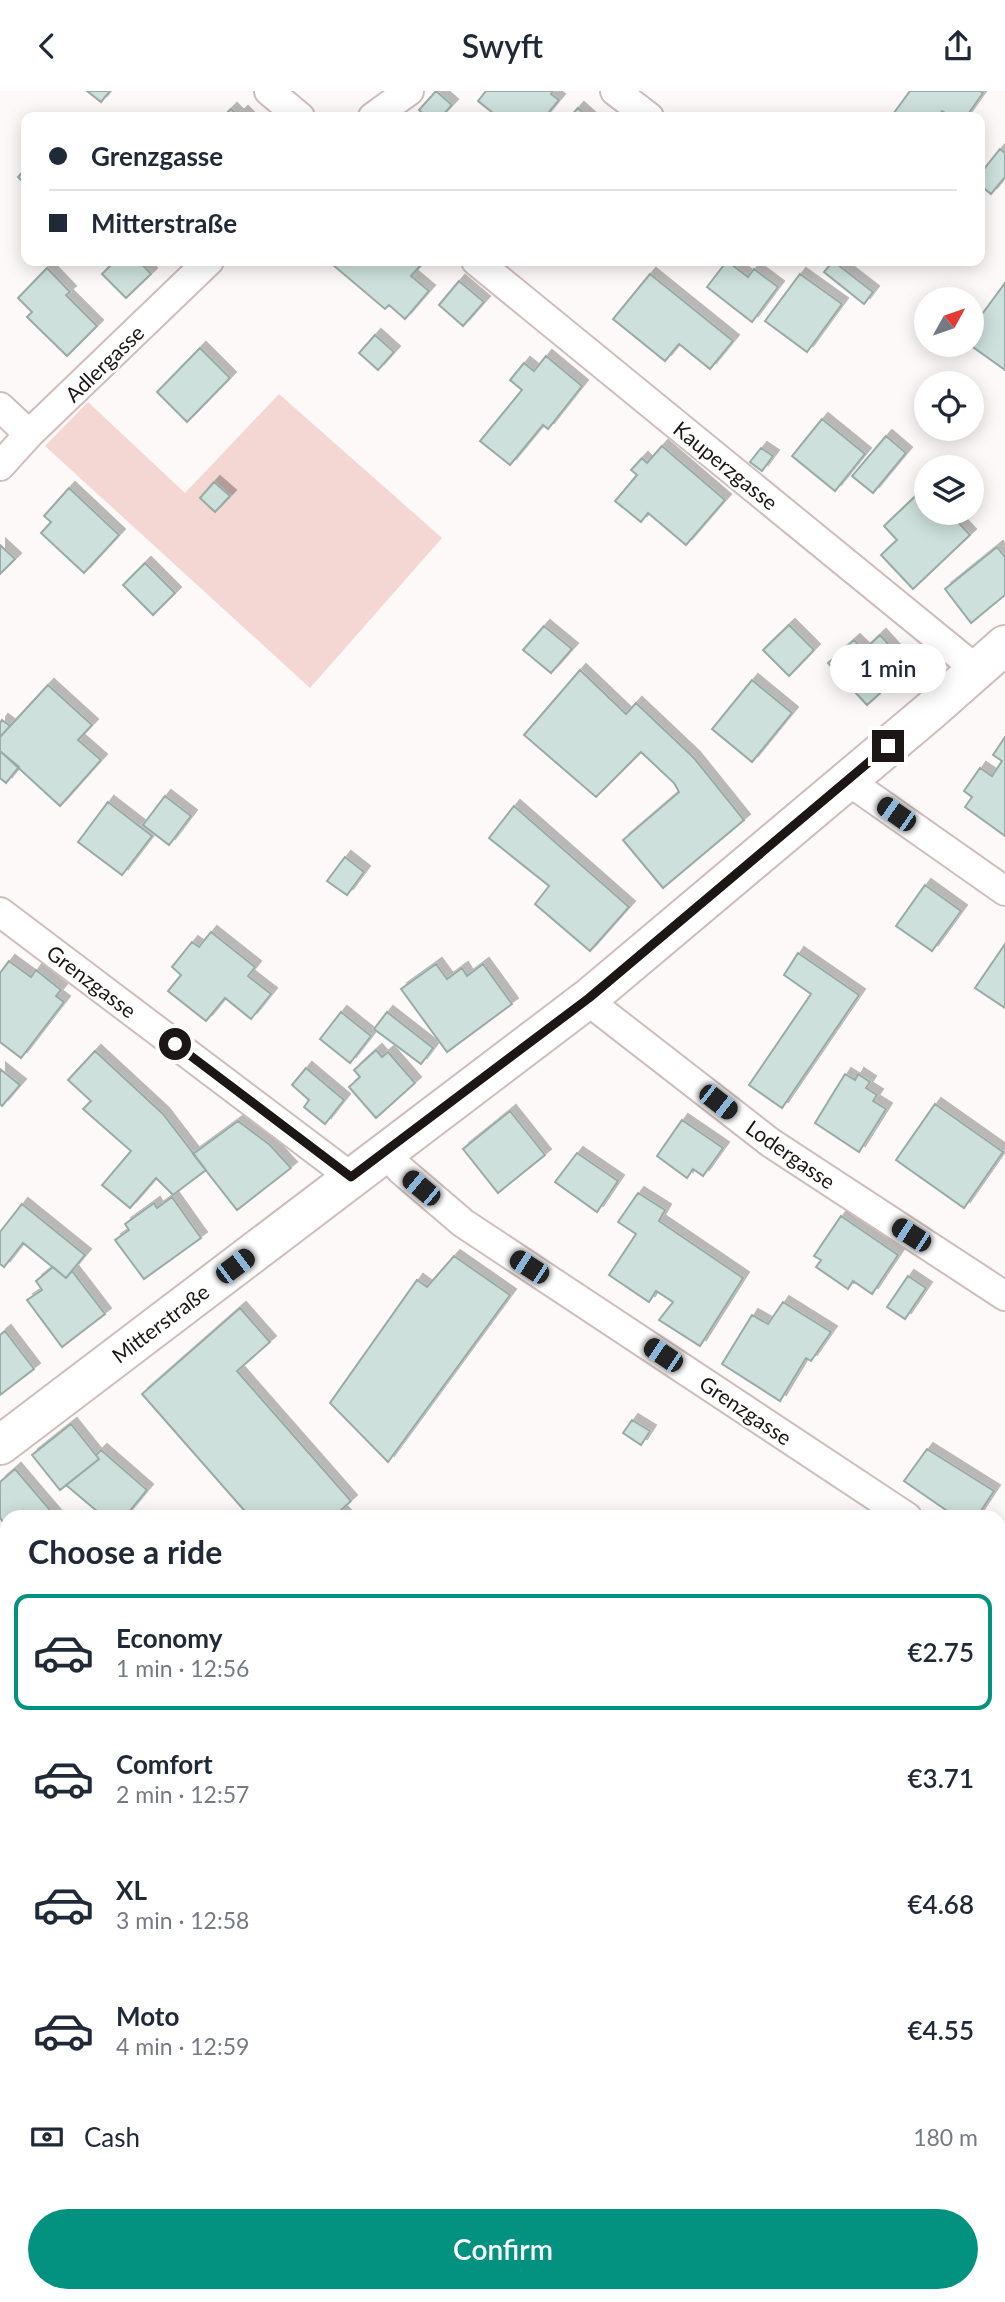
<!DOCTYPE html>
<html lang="en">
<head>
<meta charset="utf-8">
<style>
  body { margin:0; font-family:Lato,sans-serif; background:#f6f6f7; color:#1f2937; height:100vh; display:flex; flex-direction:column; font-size:26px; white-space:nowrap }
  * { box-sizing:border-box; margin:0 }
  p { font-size:23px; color:#747a83 }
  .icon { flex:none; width:38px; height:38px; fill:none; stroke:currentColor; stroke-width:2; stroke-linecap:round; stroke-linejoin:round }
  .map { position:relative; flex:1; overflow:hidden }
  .sheet { position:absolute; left:0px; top:1419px; width:1006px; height:793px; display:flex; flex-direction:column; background:#fff; border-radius:21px 21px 0 0; box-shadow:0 4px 18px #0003 }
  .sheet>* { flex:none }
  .top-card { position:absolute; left:21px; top:21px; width:964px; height:154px; border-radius:14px; box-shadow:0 4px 18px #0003; display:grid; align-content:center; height:154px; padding:0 28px; background:#fff }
  .needle { width:46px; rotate:50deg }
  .tools { position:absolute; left:914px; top:196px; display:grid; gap:14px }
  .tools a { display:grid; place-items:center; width:70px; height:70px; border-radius:50%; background:#fff; box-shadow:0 4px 18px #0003; font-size:35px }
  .end { position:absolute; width:32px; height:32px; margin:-16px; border:9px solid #1c1615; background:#fff; box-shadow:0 0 0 4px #fff }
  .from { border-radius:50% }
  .bubble { position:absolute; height:49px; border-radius:24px; background:#fff; box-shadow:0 4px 18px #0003; font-size:23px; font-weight:600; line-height:49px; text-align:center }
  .car { position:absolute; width:21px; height:42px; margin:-21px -10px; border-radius:9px; box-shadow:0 0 5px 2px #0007; background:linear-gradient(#222 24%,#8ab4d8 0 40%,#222 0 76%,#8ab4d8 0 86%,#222 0) }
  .top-card b { display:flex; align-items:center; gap:24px; height:66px; font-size:26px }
  .top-card b+b { border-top:2px solid #e0e1e3 }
  .top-card i { width:18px; height:18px; background:#1f2937 }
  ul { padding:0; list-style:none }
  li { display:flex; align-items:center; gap:21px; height:116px; margin:0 14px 10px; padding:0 14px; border:4px solid transparent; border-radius:14px }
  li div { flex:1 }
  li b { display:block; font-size:26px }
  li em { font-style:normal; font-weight:600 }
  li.current { border-color:#03927f }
  li>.icon { width:63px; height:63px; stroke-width:1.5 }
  h2 { padding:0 28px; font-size:32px; line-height:84px }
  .pay { display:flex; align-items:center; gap:18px; height:77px; padding:0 28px; font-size:26px }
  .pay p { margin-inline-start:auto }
  .button { display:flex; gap:14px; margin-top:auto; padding:14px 28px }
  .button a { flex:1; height:80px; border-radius:42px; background:#03927f; color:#fff; font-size:28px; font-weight:600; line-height:80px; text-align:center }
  header { display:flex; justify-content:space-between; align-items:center; height:91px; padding:0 28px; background:#fff; font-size:32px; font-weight:600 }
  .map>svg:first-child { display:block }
  .green { fill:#f4d6d2 }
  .building { fill:#cde0db; stroke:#99aba6; stroke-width:2; filter:url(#shadow) }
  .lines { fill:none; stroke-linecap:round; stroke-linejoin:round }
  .street-casing { stroke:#cfbdbb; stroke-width:32 }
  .secondary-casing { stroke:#cfbdbb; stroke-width:42 }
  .street { stroke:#fff; stroke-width:28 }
  .secondary { stroke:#fff; stroke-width:38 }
  .route { stroke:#1c1615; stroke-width:9 }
  .labels { text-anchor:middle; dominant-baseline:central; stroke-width:5; stroke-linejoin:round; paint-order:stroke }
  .street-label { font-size:21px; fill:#1c1615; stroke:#fff }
</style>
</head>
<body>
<header><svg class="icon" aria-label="back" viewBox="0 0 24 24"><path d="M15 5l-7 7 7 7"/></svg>Swyft<svg class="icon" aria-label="share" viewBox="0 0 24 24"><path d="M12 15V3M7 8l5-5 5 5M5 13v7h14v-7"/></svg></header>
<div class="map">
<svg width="1005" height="2211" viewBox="0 0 1005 2211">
  <defs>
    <filter id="shadow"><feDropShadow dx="6" dy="-6" stdDeviation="0" flood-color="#0004"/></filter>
  </defs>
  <rect width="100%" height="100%" fill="#fdf9f9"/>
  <!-- green -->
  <path class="green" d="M279,303L442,447L310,597L45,355L88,311L185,402Z"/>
  <!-- building -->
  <path class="building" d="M87,0H110L101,11Z
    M436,0L452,14L441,26H427L419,19Z
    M486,0H553L551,3L559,9L545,26H498L478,10Z
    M910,0H980L983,2L966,26H952L942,20L938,26H891Z
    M578,17L588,26H570Z
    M231,18L238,25L242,21L247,26H223Z
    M1000,58L1005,62V86L991,103L980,94V83Z
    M26,77V94L18,86Z
    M104,170H139L151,183L126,207L102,183L110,175Z
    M337,170H414L420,175L411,185L429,200L405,228L389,214L385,218L333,174Z
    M727,170L748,186L754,178L778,196L752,231L707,196Z
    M833,170L873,201L864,213L824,181Z
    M47,177L70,201L66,204L97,235L67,265L27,226L32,221L18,207Z
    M650,183L733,250L710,278L679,253L665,270L613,228Z
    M800,183L842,213L807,261L765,230Z
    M459,190L484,211L463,235L439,214Z
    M1005,192V279L970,254L971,238Z
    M375,244L394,261L378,279L359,262Z
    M200,257L230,287L187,331L157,301Z
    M546,265L582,295L548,338L543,334L510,374L480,350L522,299L510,289L524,272L534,280Z
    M822,328L865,363L835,400L792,365Z
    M886,345L906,362L873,402L852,385Z
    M662,355L725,409L686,454L648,422L641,431L615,410L637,384L631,379L642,367L647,372Z
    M761,357L773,365L762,380L750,371Z
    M214,391L230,405L215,421L200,407Z
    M926,395V422H957L958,423L954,427L970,444L913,498L881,464L897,449L884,435Z
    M69,397L119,444L84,482L41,442L51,431L44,425Z
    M0,454L15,468L0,483Z
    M997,456L1005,466V504L971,532L945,498Z
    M145,472L175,502L153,524L123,494Z
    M789,534L814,559L789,585L763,559Z
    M544,535L572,558L551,582L523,559Z
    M880,544L909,576L867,614L828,572L854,549L864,559Z
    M580,579L626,623L636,612L694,667L744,729L663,797L623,749L679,701L674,692L641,661L596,706L524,644Z
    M752,589L792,622L752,671L712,638Z
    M48,594L92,634L78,649L101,669L60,715L0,660V646Z
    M2,629L10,635L0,646V632Z
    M1005,646V745L965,716L972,706L964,700L980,677L992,685L1002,670L993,664Z
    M0,660L19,676L6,692L0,687Z
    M165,705L191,725L169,754L143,734Z
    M108,711L152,745L122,784L78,751Z
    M514,715L629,816L590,860L535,813L549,795L489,747Z
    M345,766L364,781L347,804L327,790Z
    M925,794L961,820L932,860L896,835Z
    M211,841L255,876L248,885L271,903L251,928L225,907L206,930L168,900L181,884L172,876L192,851L199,856Z
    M1005,853V917L975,897Z
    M798,862L859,904L782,1017L749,994L811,903L784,884Z
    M9,870L31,886L36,879L61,899L56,905L64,911L21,967L0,951V882Z
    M436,873L447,888L462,877L467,885L483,873L512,913L447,961L401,898Z
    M341,921L371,945L350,972L320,948Z
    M387,921L433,957L421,973L374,938Z
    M376,959L382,966L388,961L415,992L376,1027L349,996L360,986L354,979Z
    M95,960L163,1023L206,1079L173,1104L156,1087L130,1117L102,1094L131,1060L83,1018L91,1010L68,989Z
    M306,977L344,1009L325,1033L304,1016L309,1009L292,994Z
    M0,978L20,994L2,1015L0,1013Z
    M845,983L855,989L858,983L870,991L866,997L877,1004L873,1010L886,1018L859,1061L815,1032Z
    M935,1013L1003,1061L964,1117L896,1069Z
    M510,1020L545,1064L498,1102L463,1058Z
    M682,1029L723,1057L703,1085L693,1078L687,1087L657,1065Z
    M238,1030L270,1054L291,1077L237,1119L193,1063Z
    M577,1062L618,1090L597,1121L555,1091Z
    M638,1102L665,1119L659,1130L743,1187L700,1255L659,1229L673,1211L656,1200L649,1211L609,1184L636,1143L618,1131Z
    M172,1106L201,1147L144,1188L115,1149L129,1139L125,1133L154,1112L157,1117Z
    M22,1113L85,1164L66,1187L23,1152L4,1176L0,1173V1141Z
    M841,1125L898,1164L872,1203L853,1190L848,1198L816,1176L821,1169L814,1165Z
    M454,1165L510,1204L388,1371L330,1312L417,1189L427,1196Z
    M53,1176L66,1187L72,1180L105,1223L62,1256L27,1209L42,1199L36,1190Z
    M908,1185L926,1197L905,1228L887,1216Z
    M783,1211L831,1241L811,1270L806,1267L780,1310L722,1273L752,1224L768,1233Z
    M240,1217L270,1251L237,1280L351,1410L340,1420L346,1426H250L142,1303Z
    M5,1240L34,1278L0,1304V1244Z
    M632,1329L650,1340L641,1354L623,1342Z
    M71,1333L99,1368L60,1399L32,1364Z
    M927,1358L994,1400L977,1426H956L904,1390Z
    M101,1359L147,1399L125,1426H104L66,1394L99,1368L96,1364Z
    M15,1378L56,1426H7V1436L0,1427V1391Z
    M999,1751L1005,1754V1776L999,1786Z
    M0,1780L7,1785V1865L0,1860Z
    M1005,1850V1868L999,1865V1859Z
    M999,1978L1005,1981V1996L999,2006Z
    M92,2205H165L161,2211H88Z
    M697,2205H764L761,2211H693Z"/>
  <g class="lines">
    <defs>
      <path id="street" d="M269,0L300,26
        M615,0L649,26
        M373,26L409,0
        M476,170L977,579
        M0,316L29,343
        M0,375L29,343L209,170
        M847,689L1005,800
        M0,821L351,1086
        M589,907L601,920L771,1052L1005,1205
        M384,1061L401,1079L463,1132L907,1426
        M999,1487L1005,1491
        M999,1557L1005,1548
        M999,2115L1005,2104
        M598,2211L602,2205
        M947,2211L950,2205"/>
      <path id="secondary" d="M0,1354L589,907L929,621L1005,554"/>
    </defs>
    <!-- street casing -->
    <use href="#street" class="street-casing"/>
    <!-- secondary casing -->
    <use href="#secondary" class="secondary-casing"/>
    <!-- street -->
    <use href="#street" class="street"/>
    <!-- secondary -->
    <use href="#secondary" class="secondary"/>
  </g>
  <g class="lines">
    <!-- route -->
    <path class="route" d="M175,953L351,1086L589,907L888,655"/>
  </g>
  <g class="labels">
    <!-- street labels -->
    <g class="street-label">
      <text transform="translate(104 272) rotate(-44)">Adlergasse</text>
      <text transform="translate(726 374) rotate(39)">Kauperzgasse</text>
      <text transform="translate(92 890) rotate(37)">Grenzgasse</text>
      <text transform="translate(791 1063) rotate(35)">Lodergasse</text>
      <text transform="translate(160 1232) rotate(-37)">Mitterstraße</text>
      <text transform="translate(746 1319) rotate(34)">Grenzgasse</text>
    </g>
  </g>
</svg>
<div class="tools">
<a><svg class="needle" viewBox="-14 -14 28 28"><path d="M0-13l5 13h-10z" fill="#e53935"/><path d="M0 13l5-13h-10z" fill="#747a83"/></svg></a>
<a><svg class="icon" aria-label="locate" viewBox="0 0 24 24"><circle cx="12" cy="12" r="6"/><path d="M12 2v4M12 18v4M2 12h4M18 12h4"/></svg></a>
<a><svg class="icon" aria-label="layers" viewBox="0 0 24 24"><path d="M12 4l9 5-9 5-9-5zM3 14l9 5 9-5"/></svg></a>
</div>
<i class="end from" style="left:175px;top:953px"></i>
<i class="end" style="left:888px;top:655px"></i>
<div class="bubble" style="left:830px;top:553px;width:116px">1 min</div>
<i class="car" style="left:896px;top:723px;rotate:305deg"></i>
<i class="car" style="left:718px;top:1011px;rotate:128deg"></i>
<i class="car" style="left:421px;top:1097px;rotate:310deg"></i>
<i class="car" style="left:911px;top:1144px;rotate:303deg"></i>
<i class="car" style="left:235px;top:1175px;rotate:53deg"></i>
<i class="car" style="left:529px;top:1176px;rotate:303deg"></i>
<i class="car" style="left:663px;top:1264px;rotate:304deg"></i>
<div class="top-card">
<b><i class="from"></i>Grenzgasse</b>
<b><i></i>Mitterstraße</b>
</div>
<section class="sheet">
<h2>Choose a ride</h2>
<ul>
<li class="current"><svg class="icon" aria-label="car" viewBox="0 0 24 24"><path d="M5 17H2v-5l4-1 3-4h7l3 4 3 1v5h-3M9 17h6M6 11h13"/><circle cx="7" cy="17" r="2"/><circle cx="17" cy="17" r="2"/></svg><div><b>Economy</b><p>1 min · 12:56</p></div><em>€2.75</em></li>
<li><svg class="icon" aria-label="car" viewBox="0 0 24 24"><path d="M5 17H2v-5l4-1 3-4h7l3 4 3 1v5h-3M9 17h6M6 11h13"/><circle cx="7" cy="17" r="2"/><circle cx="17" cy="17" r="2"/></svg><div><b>Comfort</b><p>2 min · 12:57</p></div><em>€3.71</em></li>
<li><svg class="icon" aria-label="car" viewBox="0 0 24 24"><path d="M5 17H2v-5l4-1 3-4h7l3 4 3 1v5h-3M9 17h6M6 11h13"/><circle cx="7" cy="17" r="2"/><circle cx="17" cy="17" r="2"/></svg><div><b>XL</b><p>3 min · 12:58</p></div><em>€4.68</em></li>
<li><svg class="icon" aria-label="car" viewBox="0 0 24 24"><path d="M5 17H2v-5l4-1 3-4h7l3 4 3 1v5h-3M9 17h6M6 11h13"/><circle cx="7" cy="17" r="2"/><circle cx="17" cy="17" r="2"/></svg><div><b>Moto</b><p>4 min · 12:59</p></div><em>€4.55</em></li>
</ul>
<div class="pay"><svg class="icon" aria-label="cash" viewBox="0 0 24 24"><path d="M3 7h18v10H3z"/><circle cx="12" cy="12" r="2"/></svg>Cash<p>180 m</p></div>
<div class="button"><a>Confirm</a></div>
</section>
</div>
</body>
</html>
